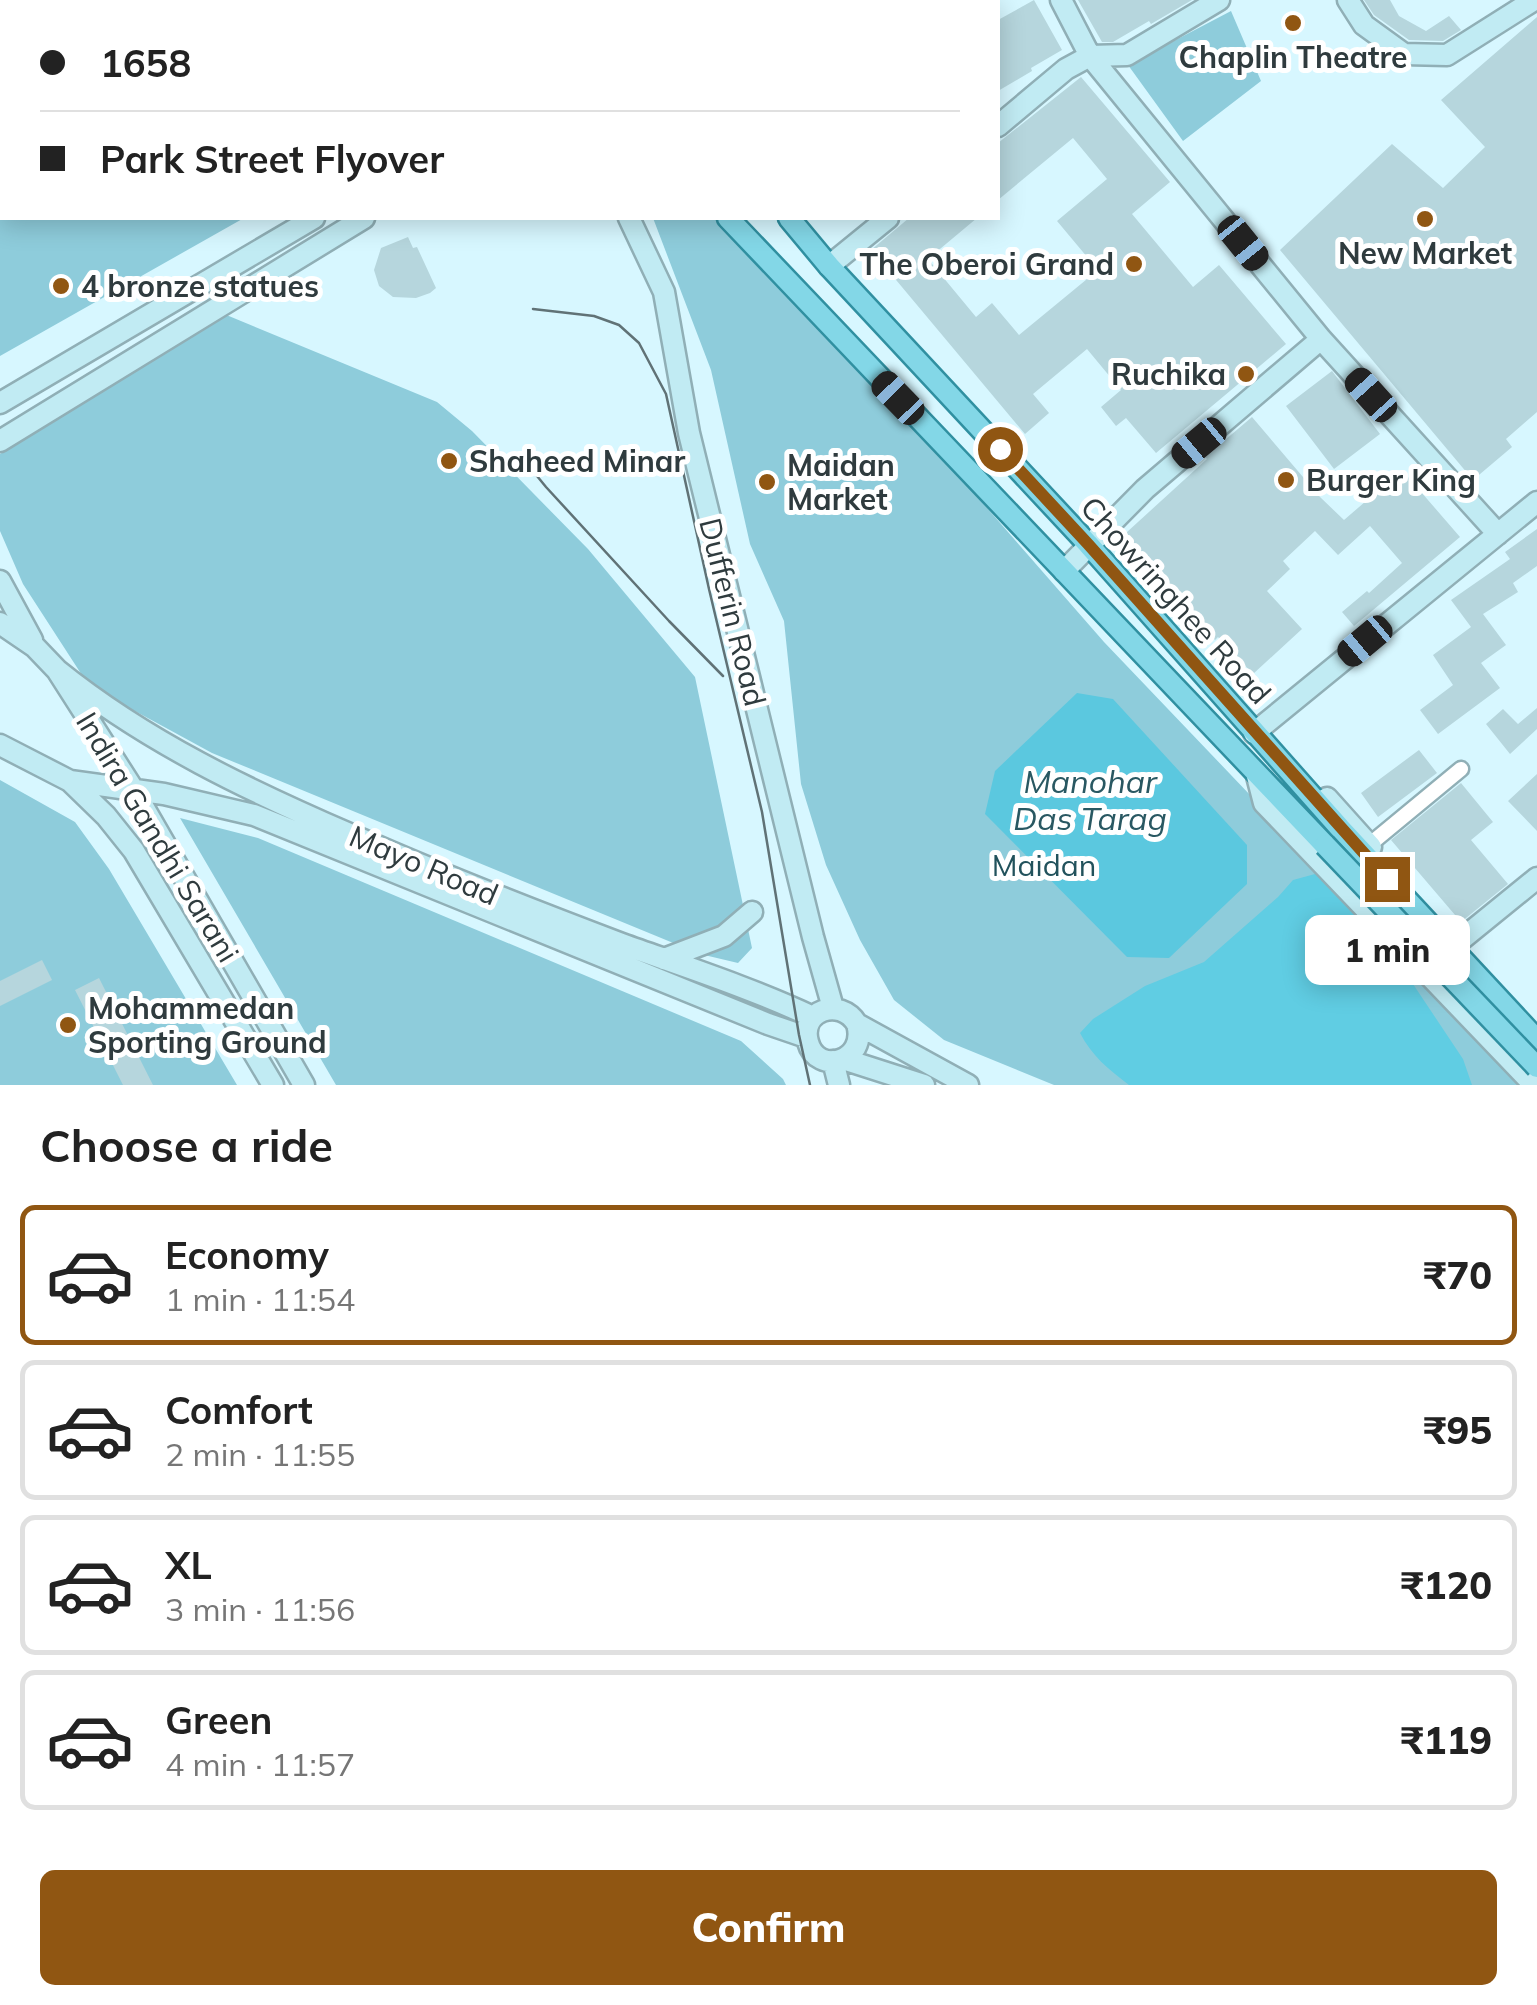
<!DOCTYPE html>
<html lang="en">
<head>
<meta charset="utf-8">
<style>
  body { margin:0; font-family:Mulish,sans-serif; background:#f2f2f2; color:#222; height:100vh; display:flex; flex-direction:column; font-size:38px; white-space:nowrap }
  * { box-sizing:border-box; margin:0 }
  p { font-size:32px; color:#767676 }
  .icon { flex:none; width:55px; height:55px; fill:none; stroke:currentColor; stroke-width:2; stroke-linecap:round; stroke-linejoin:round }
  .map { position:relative; height:1085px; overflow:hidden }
  .sheet { display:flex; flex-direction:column; background:#fff; flex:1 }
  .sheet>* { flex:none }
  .guide { position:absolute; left:0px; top:0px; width:1000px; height:220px; box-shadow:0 5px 25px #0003; display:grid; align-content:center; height:220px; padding:0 40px; background:#fff }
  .end { position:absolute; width:45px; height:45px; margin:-22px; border:12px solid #905612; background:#fff; box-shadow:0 0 0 5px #fff }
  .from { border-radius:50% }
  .bubble { position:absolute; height:70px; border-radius:15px; background:#fff; box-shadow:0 5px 25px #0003; font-size:32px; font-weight:800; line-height:70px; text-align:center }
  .car { position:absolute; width:30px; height:60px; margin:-30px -15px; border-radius:12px; box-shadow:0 0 8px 2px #0007; background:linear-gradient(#222 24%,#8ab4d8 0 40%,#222 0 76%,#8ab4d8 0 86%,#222 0) }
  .guide b { display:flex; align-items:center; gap:35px; height:95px; font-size:38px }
  .guide b+b { border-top:2px solid #e0e0e0 }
  .guide i { width:25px; height:25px; background:#222 }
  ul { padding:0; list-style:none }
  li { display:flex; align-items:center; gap:30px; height:140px; margin:0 20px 15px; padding:0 20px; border:5px solid #e0e0e0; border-radius:15px }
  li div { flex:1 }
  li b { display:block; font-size:38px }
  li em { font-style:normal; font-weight:800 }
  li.selected { border-color:#905612 }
  li>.icon { width:90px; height:90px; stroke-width:1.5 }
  h2 { padding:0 40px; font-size:45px; line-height:120px }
  .primary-button { display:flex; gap:20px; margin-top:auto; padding:20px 40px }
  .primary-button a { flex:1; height:115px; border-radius:15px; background:#905612; color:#fff; font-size:40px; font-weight:800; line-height:115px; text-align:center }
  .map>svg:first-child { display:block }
  .green { fill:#8eccdb }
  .forest { fill:#60cde3 }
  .water { fill:#5bc8df }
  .building { fill:#b6d6dd }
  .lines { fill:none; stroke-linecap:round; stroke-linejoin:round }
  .street-casing { stroke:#90afb6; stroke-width:19 }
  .secondary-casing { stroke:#90afb6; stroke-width:25 }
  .primary-casing { stroke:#3090a1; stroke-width:25 }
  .street { stroke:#fff; stroke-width:14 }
  .secondary { stroke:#c1ebf3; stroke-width:20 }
  .primary { stroke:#83d7e7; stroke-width:20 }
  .tram { stroke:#607276; stroke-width:2.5 }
  .primary-bridge-casing { stroke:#3090a1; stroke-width:25; stroke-linecap:butt }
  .primary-bridge { stroke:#83d7e7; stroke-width:20 }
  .route { stroke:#905612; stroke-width:12 }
  .poi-dot { fill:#905612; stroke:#fff; stroke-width:4 }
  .labels { text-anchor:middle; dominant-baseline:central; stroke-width:10; stroke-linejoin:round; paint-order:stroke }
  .poi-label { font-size:30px; font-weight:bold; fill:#2f3b3e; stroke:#fff; text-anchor:start }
  .street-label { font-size:30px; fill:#2f3b3e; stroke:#fff }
  .park-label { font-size:30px; fill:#22525c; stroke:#fff }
  .water-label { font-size:32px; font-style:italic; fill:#295862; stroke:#fff }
</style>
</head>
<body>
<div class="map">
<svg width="1537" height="1085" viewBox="0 0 1537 1085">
  <rect width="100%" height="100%" fill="#d7f7ff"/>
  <!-- green -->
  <path class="green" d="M0,0H499L501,2H2V218H244L0,356Z
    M1231,11L1261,81L1183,141L1128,65Z
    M653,218H734L1104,642L1527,1085H1054L944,1040L894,1000L860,940L826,865L801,784L784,621L750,544L711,370Z
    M224,314L437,402L472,431L588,549L695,677L752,948L738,963L700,954L212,753L89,686L23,584L0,531V454Z
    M0,780L75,822L109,869L237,1085H0Z
    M180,818L258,838L741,1041L783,1079L786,1085H336Z"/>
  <!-- forest -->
  <path class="forest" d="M1326,871L1409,978L1463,1059L1472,1085H1129C1108,1069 1092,1056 1080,1033L1093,1019L1145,986L1204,962L1278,897L1293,880Z"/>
  <!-- water -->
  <path class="water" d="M1077,693L1113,699L1247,845V884L1169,958L1127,957L985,814L995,771Z"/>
  <!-- building -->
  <path class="building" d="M1034,0L1062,50L1031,68L1032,71L998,91V20Z
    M1078,0H1192L1151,24L1149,21L1113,42H1102Z
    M1364,0H1390L1399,16L1426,31L1449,16L1461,30L1443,41L1409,40L1374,15Z
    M1537,17V412L1506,439L1512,447L1473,480L1280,250L1392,144L1443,188L1485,147L1441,100Z
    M1081,77L1170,182L1132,214L1193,287L1219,265L1286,344L1156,453L1126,418L1116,426L1101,407L1121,390L1087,349L1033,394L1049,413L1025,434L871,250L909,218H977L928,259L976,317L992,303L1019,335L1098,270L1057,221L1107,179L1073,138L998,200V143Z
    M408,237L413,248L417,247L436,288L430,293L416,298L393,297L379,286L374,270L381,248Z
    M1332,371L1380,434L1334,469L1286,406Z
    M1252,417L1320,497L1344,520L1402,470L1460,537L1354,626L1342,612L1367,591L1369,593L1402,563L1370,526L1338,555L1315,531L1283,561L1290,569L1267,591L1302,629L1253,674L1218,637L1215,640L1182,604L1176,609L1115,543L1207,459L1205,457Z
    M1537,529V566L1513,583L1518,592L1483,614L1506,645L1481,663L1500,688L1438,734L1420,710L1453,685L1433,655L1471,627L1451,600L1510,559L1505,552Z
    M1537,708V729L1510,754L1486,724L1503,709L1518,724Z
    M1419,750L1437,773L1378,817L1361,793Z
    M1537,774V831L1508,801Z
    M1461,783L1493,822L1471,840L1508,884L1461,922L1391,840Z
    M42,960L52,980L0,1006V981Z
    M99,978L153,1085H123L75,990Z"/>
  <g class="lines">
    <defs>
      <path id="street" d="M1369,845L1461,769"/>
      <path id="secondary" d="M1061,0L1090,56L1321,339L1498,534
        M1348,0L1364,25L1404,54L1447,55L1534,0
        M668,2L672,0
        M998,126L1066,69L1090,56L1127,55L1219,0
        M629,218L664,292L689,433L813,937L833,1008
        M829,266L888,218
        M0,403L314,218
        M0,441L364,218
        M1064,571L1145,489L1321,339
        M0,581L32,640
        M0,623L35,647L57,670L133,789L304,1085
        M57,670C146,742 250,791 354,836C442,875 532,910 622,944C686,967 751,988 813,1017
        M1254,733L1537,502
        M0,745L70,781L106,816L134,851L273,1085
        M1257,776L1264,803L1534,1085
        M70,781L164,794L254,815L768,1024L806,1037
        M1327,798L1371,847
        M1457,943L1537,878
        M664,959L724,936L752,912
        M857,1024C868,1062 817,1076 808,1042C799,1011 840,996 857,1024L968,1085
        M843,1059L924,1085
        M833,1061L839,1085"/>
      <path id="primary" d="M540,0L542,2
        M611,0L613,2
        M728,218L1325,845
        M789,218L829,266L1088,544L1340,828L1537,1040"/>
    </defs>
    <!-- street casing -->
    <use href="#street" class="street-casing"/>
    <!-- secondary casing -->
    <use href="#secondary" class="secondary-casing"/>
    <!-- primary casing -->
    <use href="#primary" class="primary-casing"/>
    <!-- street -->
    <use href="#street" class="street"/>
    <!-- secondary -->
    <use href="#secondary" class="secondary"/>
    <!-- primary -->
    <use href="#primary" class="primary"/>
    <!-- tram -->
    <path class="tram" d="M533,309L594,316L619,325L639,343L666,394L709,589L762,812L799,1035L810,1085
      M528,465L546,487L669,621L723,676"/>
    <defs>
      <path id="primary-bridge" d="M1325,845L1537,1067"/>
    </defs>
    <!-- primary-bridge casing -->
    <use href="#primary-bridge" class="primary-bridge-casing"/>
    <!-- primary-bridge -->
    <use href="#primary-bridge" class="primary-bridge"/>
  </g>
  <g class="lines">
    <!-- route -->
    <path class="route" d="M1000,449L1088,544L1387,879"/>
  </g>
  <!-- markers -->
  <g class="poi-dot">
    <circle cx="1293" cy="23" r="10"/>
    <circle cx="1425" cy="219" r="10"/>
    <circle cx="1134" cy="264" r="10"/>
    <circle cx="61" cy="286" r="10"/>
    <circle cx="1246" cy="374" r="10"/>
    <circle cx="449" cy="461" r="10"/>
    <circle cx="1286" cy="480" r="10"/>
    <circle cx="767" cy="482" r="10"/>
    <circle cx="68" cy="1025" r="10"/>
  </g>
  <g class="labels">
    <!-- poi labels -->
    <g class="poi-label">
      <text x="1293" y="57" text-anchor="middle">Chaplin Theatre</text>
      <text x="1425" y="253" text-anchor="middle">New Market</text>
      <text x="1114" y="264" text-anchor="end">The Oberoi Grand</text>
      <text x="81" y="286">4 bronze statues</text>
      <text x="1226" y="374" text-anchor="end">Ruchika</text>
      <text x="469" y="461">Shaheed Minar</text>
      <text x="787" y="465">Maidan<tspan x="787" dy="34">Market</tspan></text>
      <text x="1306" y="480">Burger King</text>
      <text x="88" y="1008">Mohammedan<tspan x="88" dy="34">Sporting Ground</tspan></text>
    </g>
    <!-- street labels -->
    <g class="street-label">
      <text transform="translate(1176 600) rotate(48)">Chowringhee Road</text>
      <text transform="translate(733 612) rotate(76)">Dufferin Road</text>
      <text transform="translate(158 837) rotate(59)">Indira Gandhi Sarani</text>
      <text transform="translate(424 865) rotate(23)">Mayo Road</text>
    </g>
    <!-- park labels -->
    <g class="park-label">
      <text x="1044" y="865">Maidan</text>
    </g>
    <!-- water labels -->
    <g class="water-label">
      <text x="1090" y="781">Manohar<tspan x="1090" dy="37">Das Tarag</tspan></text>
    </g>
  </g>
</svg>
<i class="end from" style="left:1000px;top:449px"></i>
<i class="end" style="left:1387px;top:879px"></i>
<div class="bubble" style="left:1305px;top:915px;width:165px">1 min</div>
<i class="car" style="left:1243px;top:243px;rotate:141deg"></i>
<i class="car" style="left:1371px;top:395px;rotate:318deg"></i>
<i class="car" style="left:898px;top:398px;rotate:316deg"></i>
<i class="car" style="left:1199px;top:443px;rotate:230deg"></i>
<i class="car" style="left:1365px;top:641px;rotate:230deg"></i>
<div class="guide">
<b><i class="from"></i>1658</b>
<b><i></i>Park Street Flyover</b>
</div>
</div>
<section class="sheet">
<h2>Choose a ride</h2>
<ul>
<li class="selected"><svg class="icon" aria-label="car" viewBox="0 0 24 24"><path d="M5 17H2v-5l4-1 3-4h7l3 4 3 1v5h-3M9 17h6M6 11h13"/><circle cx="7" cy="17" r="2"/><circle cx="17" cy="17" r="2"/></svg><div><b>Economy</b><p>1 min · 11:54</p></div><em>₹70</em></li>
<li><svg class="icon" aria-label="car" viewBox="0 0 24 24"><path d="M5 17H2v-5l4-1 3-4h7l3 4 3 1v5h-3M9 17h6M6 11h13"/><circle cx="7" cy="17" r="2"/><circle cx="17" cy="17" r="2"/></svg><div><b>Comfort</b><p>2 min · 11:55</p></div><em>₹95</em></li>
<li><svg class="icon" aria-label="car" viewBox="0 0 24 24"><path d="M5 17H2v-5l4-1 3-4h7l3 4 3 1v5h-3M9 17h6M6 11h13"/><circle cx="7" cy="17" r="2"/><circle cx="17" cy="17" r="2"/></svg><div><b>XL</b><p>3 min · 11:56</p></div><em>₹120</em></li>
<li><svg class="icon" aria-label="car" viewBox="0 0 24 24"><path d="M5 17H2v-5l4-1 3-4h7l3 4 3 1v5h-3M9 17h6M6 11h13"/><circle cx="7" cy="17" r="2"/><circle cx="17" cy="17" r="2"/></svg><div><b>Green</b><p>4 min · 11:57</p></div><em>₹119</em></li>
</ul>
<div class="primary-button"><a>Confirm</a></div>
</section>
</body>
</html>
